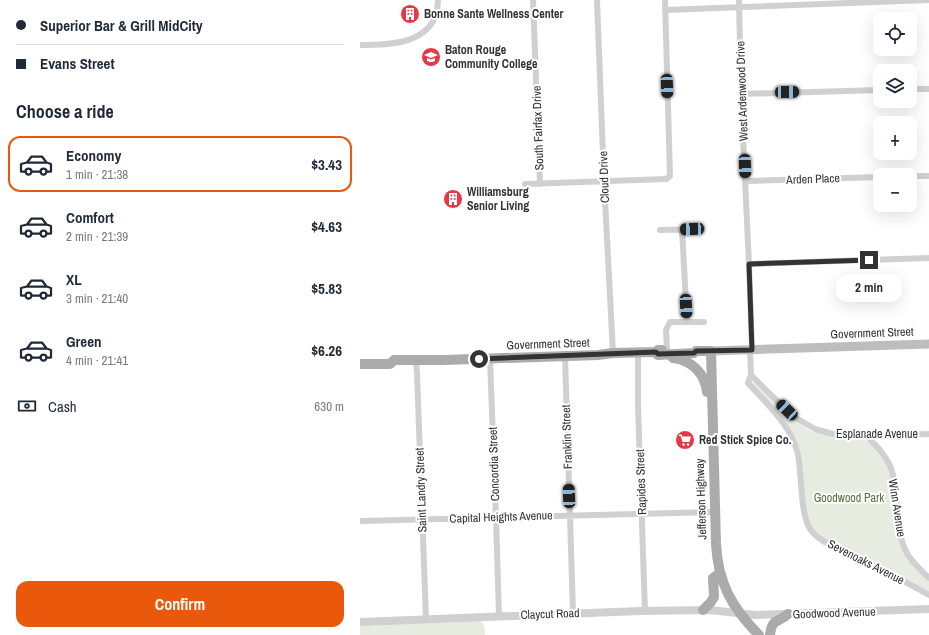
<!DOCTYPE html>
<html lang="en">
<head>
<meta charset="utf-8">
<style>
  body { margin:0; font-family:"Archivo Narrow",sans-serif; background:#f2f2f3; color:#1f2937; height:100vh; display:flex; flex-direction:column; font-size:15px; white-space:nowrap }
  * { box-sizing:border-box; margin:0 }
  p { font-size:13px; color:#747a83 }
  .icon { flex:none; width:22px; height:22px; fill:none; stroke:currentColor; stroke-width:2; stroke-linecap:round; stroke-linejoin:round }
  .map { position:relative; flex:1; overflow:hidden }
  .details { display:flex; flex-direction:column; background:#fff; width:360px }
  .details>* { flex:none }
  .guide { display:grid; align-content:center; height:88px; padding:0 16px; background:#fff }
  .controls { position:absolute; left:513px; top:12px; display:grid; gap:8px }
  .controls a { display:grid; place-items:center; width:44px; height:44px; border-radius:8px; background:#fff; box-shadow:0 4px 16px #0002; font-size:20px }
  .end { position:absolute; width:18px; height:18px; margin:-9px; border:5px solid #333; background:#fff; box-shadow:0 0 0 2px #fff }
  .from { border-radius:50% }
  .bubble { position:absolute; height:28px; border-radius:12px; background:#fff; box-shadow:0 4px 16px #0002; font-size:13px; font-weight:700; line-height:28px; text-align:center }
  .car { position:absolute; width:12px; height:24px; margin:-12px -6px; border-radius:5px; box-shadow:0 0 3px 1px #0007; background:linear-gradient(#222 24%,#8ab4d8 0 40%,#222 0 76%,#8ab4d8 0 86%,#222 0) }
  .guide b { display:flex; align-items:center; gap:14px; height:38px; font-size:15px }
  .guide b+b { border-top:1px solid #e0e1e3 }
  .guide i { width:10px; height:10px; background:#1f2937 }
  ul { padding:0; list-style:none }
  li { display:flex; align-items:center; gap:12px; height:56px; margin:0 8px 6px; padding:0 8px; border:2px solid transparent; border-radius:12px }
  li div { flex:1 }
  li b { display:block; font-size:15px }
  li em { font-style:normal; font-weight:700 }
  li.selected { border-color:#ea580c }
  li>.icon { width:36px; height:36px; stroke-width:1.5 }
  h2 { padding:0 16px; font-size:18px; line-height:48px }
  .pay { display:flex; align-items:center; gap:10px; height:44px; padding:0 16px; font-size:15px }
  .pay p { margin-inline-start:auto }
  .cta { display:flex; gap:8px; margin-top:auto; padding:8px 16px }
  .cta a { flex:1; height:46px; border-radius:12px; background:#ea580c; color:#fff; font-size:16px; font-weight:700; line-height:46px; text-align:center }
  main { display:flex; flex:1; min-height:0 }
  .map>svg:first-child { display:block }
  .green { fill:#e6ecdf }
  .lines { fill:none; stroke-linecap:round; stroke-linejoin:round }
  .minor { stroke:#d0d0d0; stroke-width:6 }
  .tertiary { stroke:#d0d0d0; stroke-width:8 }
  .secondary { stroke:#bdbdbd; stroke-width:9 }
  .primary { stroke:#ababab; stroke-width:10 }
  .route { stroke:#333; stroke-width:5 }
  .labels { text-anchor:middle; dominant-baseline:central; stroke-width:4; stroke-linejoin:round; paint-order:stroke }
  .poi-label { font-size:12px; font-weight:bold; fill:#333; stroke:#fff; text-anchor:start }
  .street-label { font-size:12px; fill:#333; stroke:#fff }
  .park-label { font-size:12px; fill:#56703f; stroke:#fff }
</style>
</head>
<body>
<main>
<section class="details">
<div class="guide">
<b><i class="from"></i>Superior Bar &amp; Grill MidCity</b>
<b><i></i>Evans Street</b>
</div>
<h2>Choose a ride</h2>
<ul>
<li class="selected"><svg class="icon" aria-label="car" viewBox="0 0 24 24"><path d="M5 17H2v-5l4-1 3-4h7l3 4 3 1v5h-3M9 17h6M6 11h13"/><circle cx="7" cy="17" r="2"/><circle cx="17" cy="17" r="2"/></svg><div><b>Economy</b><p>1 min · 21:38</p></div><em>$3.43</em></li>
<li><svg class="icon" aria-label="car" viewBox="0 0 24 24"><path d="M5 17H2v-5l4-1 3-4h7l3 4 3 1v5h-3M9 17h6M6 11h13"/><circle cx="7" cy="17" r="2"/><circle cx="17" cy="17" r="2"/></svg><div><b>Comfort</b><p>2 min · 21:39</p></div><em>$4.63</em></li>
<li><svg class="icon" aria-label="car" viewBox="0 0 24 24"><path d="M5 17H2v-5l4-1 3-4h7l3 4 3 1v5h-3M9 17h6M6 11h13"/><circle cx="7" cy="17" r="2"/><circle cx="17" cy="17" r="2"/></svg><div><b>XL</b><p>3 min · 21:40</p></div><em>$5.83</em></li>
<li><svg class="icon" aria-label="car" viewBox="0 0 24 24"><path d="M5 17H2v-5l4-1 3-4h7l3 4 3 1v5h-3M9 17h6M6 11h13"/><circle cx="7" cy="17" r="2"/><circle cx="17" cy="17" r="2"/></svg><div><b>Green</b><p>4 min · 21:41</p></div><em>$6.26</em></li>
</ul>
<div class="pay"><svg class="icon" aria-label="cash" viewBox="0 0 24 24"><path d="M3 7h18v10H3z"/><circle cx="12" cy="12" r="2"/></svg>Cash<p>630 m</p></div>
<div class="cta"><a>Confirm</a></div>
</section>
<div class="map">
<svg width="569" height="635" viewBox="0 0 569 635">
  <rect width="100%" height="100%" fill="#fff"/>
  <!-- green -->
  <path class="green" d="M393,382H395L429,417L451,431L476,438L503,439L508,442L518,451L527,464L532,482L542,547L554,568L569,581V593L469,542L454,531L450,524L447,518L437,446L392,383Z
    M121,620L124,625L125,635H0V624Z"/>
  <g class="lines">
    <!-- minor -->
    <path class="minor" d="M173,0L180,184
      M237,0L244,181L253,353
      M379,0L381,94L389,264L392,350
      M305,10L569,0
      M0,45C26,45 65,45 76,15C78,11 77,5 78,0
      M550,89H569
      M381,94L520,90
      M550,176H569
      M385,181L520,177
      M165,184L306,179L310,176L305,0
      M322,229L327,322
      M300,230L342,229
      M389,264L569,258
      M307,349L306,330L310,322H344
      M390,350L391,375L410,394L436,418L455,429L469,433L482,436H507L569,434
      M278,352V406L285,611
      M205,356L213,613
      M130,359L136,517L139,616
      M56,361L57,373L66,619
      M391,375L388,383C407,404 432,426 438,455C442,475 440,513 450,529C460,544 489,553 505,561C526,572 548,583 569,595
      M507,436C516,446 526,455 531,468C540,493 534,522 544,547C549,560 560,569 569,578
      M0,521L355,512"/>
    <!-- tertiary -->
    <path class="tertiary" d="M0,622L280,611L350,610L395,615L569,609"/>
    <!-- secondary -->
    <path class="secondary" d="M351,351L569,344"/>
    <!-- primary -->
    <path class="primary" d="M296,352L298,355L334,353L336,351H351L356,544C358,583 372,608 399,635
      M312,357L313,358C331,360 345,373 347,392
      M0,364H30L34,360H84L238,355L253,353L296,352L298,350H302
      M343,610L351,602L354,597L353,578L360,573
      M410,635C412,617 419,623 428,614"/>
  </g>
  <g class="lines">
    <!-- route -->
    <path class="route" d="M119,359L296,352L298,354L334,353L336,351L392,350L389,264L509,260"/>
  </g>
  <!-- icons -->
  <defs>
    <symbol id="building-disc" viewBox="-11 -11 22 22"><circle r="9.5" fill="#e63946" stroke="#fff"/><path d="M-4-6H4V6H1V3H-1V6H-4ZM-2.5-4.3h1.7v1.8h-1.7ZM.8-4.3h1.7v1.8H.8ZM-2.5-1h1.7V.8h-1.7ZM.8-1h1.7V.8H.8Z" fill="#fff"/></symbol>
    <symbol id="university-disc" viewBox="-11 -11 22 22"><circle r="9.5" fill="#e63946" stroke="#fff"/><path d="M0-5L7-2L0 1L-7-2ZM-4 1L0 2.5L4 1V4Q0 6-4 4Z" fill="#fff"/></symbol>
    <symbol id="supermarket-disc" viewBox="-11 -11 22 22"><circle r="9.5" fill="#e63946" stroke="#fff"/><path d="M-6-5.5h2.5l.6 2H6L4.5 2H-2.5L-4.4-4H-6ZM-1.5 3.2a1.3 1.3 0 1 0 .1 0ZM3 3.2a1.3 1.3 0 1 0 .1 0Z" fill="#fff"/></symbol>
  </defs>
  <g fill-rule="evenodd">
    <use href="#building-disc" x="39" y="3" width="22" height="22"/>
    <use href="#university-disc" x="60" y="46" width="22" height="22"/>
    <use href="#building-disc" x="82" y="188" width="22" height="22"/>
    <use href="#supermarket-disc" x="314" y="429" width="22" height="22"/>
  </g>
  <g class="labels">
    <!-- poi labels -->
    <g class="poi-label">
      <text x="64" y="14">Bonne Sante Wellness Center</text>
      <text x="85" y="50">Baton Rouge<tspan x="85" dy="14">Community College</tspan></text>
      <text x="107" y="192">Williamsburg<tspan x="107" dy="14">Senior Living</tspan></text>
      <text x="339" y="440">Red Stick Spice Co.</text>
    </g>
    <!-- street labels -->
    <g class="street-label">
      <text transform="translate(382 91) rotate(-92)">West Ardenwood Drive</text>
      <text transform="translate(178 128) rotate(-92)">South Fairfax Drive</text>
      <text transform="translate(244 177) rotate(-92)">Cloud Drive</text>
      <text transform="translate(453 179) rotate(-2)">Arden Place</text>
      <text transform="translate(512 333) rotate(-2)">Government Street</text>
      <text transform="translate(188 344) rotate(-2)">Government Street</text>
      <text x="517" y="434">Esplanade Avenue</text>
      <text transform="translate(207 437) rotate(-92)">Franklin Street</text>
      <text transform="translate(134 464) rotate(-92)">Concordia Street</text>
      <text transform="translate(281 482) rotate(-92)">Rapides Street</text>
      <text transform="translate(61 490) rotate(-92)">Saint Landry Street</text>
      <text transform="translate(341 499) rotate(-92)">Jefferson Highway</text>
      <text transform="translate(537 508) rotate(81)">Winn Avenue</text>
      <text transform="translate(141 517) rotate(-2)">Capital Heights Avenue</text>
      <text transform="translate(506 562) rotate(27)">Sevenoaks Avenue</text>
      <text transform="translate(474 613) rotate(-2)">Goodwood Avenue</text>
      <text transform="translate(190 614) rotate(-2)">Claycut Road</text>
    </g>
    <!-- park labels -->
    <g class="park-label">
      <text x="489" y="498">Goodwood Park</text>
    </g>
  </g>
</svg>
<div class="controls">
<a><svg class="icon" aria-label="locate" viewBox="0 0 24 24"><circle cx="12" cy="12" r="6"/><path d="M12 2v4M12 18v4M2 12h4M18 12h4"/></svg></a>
<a><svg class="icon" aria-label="layers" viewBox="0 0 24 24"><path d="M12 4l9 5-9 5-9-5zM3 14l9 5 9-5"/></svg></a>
<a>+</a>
<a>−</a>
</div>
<i class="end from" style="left:119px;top:359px"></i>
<i class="end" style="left:509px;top:260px"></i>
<div class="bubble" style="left:476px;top:274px;width:66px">2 min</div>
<i class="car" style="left:307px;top:86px;rotate:178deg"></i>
<i class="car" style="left:427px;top:92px;rotate:89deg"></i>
<i class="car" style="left:385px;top:166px;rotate:178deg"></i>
<i class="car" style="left:332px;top:229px;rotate:268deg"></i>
<i class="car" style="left:326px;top:306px;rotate:177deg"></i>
<i class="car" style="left:427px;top:410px;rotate:313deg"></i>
<i class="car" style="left:209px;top:496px;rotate:358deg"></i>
</div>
</main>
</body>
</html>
